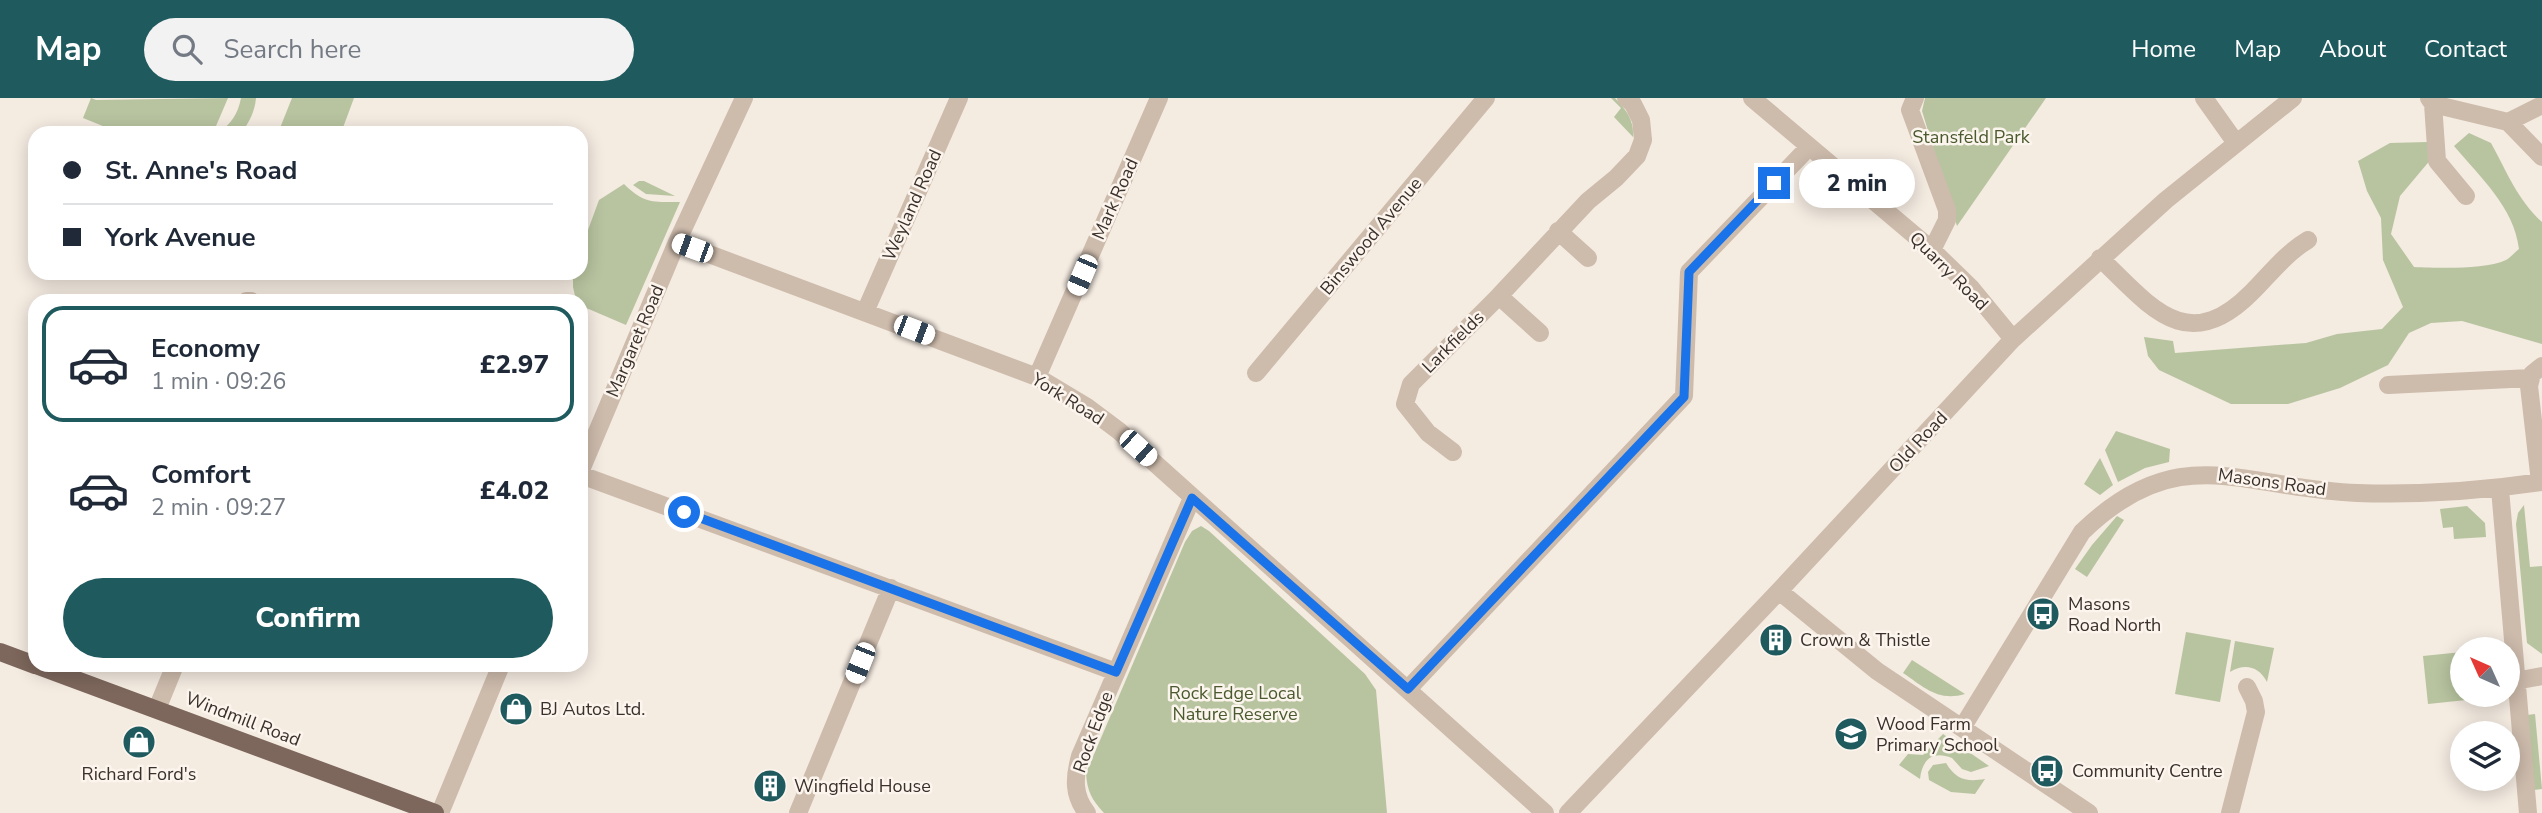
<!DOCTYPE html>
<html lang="en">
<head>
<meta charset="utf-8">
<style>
  body { margin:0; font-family:"Nunito Sans",sans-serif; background:#f2f2f3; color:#1f2937; height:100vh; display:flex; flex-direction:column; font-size:26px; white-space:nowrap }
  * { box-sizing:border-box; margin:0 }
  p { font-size:23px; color:#747a83 }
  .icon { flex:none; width:38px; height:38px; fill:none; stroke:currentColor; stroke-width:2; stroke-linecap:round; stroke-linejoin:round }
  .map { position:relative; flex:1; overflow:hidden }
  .sheet { position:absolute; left:28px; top:196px; width:560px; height:378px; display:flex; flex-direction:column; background:#fff; border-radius:21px; box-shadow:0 4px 18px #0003 }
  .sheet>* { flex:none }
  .banner { position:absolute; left:28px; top:28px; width:560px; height:154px; border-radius:21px; box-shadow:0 4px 18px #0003; display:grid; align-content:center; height:154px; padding:0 35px; background:#fff }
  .needle { width:46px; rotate:315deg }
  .tools { position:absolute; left:2450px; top:539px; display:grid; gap:14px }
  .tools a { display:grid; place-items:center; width:70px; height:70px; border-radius:50%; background:#fff; box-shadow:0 4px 18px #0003; font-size:35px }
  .end { position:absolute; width:32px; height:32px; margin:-16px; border:9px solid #1a73e8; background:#fff; box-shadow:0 0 0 4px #fff }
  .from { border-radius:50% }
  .bubble { position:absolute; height:49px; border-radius:24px; background:#fff; box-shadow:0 4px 18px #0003; font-size:23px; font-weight:800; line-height:49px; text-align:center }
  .car { position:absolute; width:21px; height:42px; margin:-21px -10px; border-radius:9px; box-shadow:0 0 5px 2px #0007; background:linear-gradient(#fff 24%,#345 0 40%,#fff 0 76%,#345 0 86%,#fff 0) }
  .banner b { display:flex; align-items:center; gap:24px; height:66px; font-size:26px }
  .banner b+b { border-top:2px solid #e0e1e3 }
  .banner i { width:18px; height:18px; background:#1f2937 }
  ul { padding:12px 0 0; list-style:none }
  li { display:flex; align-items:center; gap:21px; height:116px; margin:0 14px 10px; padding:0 21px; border:4px solid transparent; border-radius:21px }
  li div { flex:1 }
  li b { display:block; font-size:26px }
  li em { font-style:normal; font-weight:800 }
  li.on { border-color:#1f5a5e }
  li>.icon { width:63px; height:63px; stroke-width:1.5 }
  .primary-button { display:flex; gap:14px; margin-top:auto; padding:14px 35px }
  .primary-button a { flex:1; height:80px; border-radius:42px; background:#1f5a5e; color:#fff; font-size:28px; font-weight:800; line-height:80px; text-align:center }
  header { display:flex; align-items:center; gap:42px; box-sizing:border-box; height:98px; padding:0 35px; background:#1f5a5e; color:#fff }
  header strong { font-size:33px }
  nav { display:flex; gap:38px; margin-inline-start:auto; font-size:24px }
  .search { width:490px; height:63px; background:#f2f2f3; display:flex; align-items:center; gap:18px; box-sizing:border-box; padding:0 24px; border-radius:38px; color:#747a83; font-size:26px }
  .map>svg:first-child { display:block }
  .green { fill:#b8c4a0 }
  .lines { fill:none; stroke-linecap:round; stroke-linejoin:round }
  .minor { stroke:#cdbbac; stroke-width:18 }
  .major { stroke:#7d675c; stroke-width:18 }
  .route { stroke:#1a73e8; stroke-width:9 }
  .labels { text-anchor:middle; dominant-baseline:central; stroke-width:5; stroke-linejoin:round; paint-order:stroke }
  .park-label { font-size:18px; fill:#4a5a2e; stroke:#fbf5ee }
  .street-label { font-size:18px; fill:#3b302b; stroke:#fbf5ee }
  .poi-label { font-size:18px; fill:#3b302b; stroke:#fbf5ee; text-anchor:start }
</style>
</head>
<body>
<header>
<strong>Map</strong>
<div class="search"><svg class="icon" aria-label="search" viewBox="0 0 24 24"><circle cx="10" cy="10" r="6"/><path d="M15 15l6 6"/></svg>Search here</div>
<nav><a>Home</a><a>Map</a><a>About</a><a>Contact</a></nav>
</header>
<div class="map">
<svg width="2542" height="715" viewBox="0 0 2542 715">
  <rect width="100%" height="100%" fill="#f4ebe1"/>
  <!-- green -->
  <path class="green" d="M91,0L96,2L228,0L213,35H120L83,20Z
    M241,0H256C255,13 249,25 241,35H218C231,26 238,16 241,0Z
    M292,0H354L341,35H278Z
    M1611,0H1615C1627,13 1634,22 1633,39L1614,19L1621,10Z
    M1925,0H2046L1957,128L1922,13Z
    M2469,35L2491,45C2507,74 2517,101 2542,124V246L2462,223L2431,225L2409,235L2388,267L2340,290L2288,306H2231L2159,272L2148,258L2144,239L2173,243L2175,255L2306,245L2337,236L2382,231L2403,209L2383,162L2381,120L2367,93L2358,63L2390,45L2427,44L2437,54L2400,98L2391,136L2414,169C2438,170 2484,172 2506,162C2510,160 2515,154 2519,151C2514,109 2480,79 2454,48Z
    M639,83H644L675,98L646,96L633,87Z
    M624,86C644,106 653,104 680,104L626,227L584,209L581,203L576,202L573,189V175H581V151L599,102Z
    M2116,333L2170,351L2169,364L2145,370L2118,384L2105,352Z
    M2100,360L2113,387L2100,397L2084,386Z
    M2524,407L2530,469L2542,468V556L2527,545L2516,426L2518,415Z
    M2467,408L2485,425L2486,439L2454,441L2453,429L2443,430L2440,411Z
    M2117,418L2124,422L2087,479L2075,471L2092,447Z
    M1201,428L1209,433L1365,576L1376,592L1387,715H1104C1092,702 1087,693 1086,675L1185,444L1192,433Z
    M2186,534L2231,542L2220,604L2175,596Z
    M2235,543L2274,550L2267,584C2259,568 2244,565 2230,574Z
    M2462,554V597L2495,599L2428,606L2423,558Z
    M1912,562L1965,596C1938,604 1924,589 1903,575Z
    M2535,616L2542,691L2534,692L2527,617Z
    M1943,636L1989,668L1971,674L1962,671L1952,660C1932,652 1922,662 1920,681L1899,667L1908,656L1923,657Z
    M1946,665C1956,682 1967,684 1985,681L1975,696L1951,694L1929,682L1928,674L1933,667Z"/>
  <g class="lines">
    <!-- minor -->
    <path class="minor" d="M1752,0L1932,152L1971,190L2013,241
      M1915,0L1910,12L1947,112V122L1932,152
      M2204,0L2236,45
      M2429,0L2433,6L2508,24L2542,7
      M2433,6L2437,63L2466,98
      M2508,24L2542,59
      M1558,133L1588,160
      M677,144L1037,279L1087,309L1119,333L1545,715
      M2100,160C2150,208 2187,260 2252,194C2270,176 2286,155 2308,142
      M1499,198L1540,235
      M246,203H251
      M865,214L959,0
      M1256,275L1486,0
      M1037,279L1159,0
      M2388,287L2531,280
      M1453,354L1428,335L1405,306L1411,286L1499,198L1588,103L1616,80L1637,58L1643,42L1641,22L1633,6L1626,0
      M581,372L677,144L744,0
      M581,377L1116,574
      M2540,384L2529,288L2532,276L2542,268
      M2500,391L2528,715
      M1779,493L1877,573L2089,715
      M2515,583L2542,578
      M1408,591L1684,298L1689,174L1809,49
      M157,611L175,567
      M1962,630L2082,434C2180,339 2244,391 2357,395C2419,397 2481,393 2542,384
      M440,715L501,567
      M798,715L891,490
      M1087,715C1073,697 1074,680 1080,658L1192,400
      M1568,715L1779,493L2013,241L2166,102L2293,0
      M2230,715L2256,614L2254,603L2247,589"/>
    <!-- major -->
    <path class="major" d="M0,554L35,567
      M36,567L435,715"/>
  </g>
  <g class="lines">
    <!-- route -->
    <path class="route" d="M684,414L1116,574L1192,400L1408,591L1684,299L1689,174L1774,85"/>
  </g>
  <!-- icons -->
  <defs>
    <symbol id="bus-disc" viewBox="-11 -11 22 22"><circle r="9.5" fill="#1f5a5e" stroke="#fbf5ee"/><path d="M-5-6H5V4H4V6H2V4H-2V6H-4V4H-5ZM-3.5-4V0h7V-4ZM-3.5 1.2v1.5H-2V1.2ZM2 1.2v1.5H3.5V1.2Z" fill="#fff"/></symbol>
    <symbol id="building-disc" viewBox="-11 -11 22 22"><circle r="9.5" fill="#1f5a5e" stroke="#fbf5ee"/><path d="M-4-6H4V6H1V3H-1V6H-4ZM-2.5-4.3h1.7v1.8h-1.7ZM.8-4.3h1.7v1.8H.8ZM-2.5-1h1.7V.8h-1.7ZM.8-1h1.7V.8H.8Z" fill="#fff"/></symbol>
    <symbol id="shop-disc" viewBox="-11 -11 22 22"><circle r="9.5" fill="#1f5a5e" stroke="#fbf5ee"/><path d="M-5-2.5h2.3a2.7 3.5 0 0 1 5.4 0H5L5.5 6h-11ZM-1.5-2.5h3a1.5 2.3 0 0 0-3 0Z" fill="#fff"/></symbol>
    <symbol id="school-disc" viewBox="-11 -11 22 22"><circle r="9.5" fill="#1f5a5e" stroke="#fbf5ee"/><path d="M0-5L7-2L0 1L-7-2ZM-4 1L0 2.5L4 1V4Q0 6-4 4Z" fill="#fff"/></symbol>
  </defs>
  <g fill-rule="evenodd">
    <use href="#bus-disc" x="2024" y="497" width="38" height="38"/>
    <use href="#building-disc" x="1757" y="523" width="38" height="38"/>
    <use href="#shop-disc" x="497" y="592" width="38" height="38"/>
    <use href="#school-disc" x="1832" y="617" width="38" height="38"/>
    <use href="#shop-disc" x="120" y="625" width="38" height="38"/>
    <use href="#bus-disc" x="2028" y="654" width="38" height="38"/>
    <use href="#building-disc" x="751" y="669" width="38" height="38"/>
  </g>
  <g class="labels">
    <!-- park labels -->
    <g class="park-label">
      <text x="1971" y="39">Stansfeld Park</text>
      <text x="1235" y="595">Rock Edge Local<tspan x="1235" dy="21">Nature Reserve</tspan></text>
    </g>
    <!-- street labels -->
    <g class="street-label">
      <text transform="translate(1115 101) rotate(-66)">Mark Road</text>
      <text transform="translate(912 107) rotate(-66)">Weyland Road</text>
      <text transform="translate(1371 138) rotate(-50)">Binswood Avenue</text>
      <text transform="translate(1949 173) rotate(45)">Quarry Road</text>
      <text transform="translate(635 243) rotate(-67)">Margaret Road</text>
      <text transform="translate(1453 244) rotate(-45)">Larkfields</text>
      <text transform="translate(1068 301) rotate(32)">York Road</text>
      <text transform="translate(1918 344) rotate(-47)">Old Road</text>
      <text transform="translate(2272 384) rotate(8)">Masons Road</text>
      <text transform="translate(243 621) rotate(21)">Windmill Road</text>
      <text transform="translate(1093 634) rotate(-70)">Rock Edge</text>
    </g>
    <!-- poi labels -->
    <g class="poi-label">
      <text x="2068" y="506">Masons<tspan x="2068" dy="21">Road North</tspan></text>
      <text x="1800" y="542">Crown &amp; Thistle</text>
      <text x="540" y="611">BJ Autos Ltd.</text>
      <text x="1876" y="626">Wood Farm<tspan x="1876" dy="21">Primary School</tspan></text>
      <text x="2072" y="673">Community Centre</text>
      <text x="139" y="676" text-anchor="middle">Richard Ford's</text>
      <text x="794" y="688">Wingfield House</text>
    </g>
  </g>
</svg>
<div class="tools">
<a><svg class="needle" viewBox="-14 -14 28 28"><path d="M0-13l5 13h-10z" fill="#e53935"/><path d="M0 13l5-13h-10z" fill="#747a83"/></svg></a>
<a><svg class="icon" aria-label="layers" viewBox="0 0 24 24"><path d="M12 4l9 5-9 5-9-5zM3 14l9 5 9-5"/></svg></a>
</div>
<i class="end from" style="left:684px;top:414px"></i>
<i class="end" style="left:1774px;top:85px"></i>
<div class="bubble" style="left:1799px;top:61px;width:116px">2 min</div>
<i class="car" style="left:692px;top:150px;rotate:290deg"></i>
<i class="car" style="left:1082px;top:177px;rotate:203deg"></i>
<i class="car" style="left:914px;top:232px;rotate:111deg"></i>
<i class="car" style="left:1138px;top:350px;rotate:132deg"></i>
<i class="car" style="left:860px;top:565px;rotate:202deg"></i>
<div class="banner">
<b><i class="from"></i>St. Anne's Road</b>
<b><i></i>York Avenue</b>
</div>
<section class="sheet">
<ul>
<li class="on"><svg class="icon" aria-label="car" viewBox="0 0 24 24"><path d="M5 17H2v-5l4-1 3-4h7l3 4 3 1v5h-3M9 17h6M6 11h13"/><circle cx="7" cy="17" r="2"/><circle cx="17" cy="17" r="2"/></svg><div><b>Economy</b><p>1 min · 09:26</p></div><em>£2.97</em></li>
<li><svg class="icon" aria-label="car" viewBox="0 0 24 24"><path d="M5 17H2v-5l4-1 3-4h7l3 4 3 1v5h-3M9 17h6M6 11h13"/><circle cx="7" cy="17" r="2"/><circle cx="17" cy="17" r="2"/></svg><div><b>Comfort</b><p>2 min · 09:27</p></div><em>£4.02</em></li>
</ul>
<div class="primary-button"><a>Confirm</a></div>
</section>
</div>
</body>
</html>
